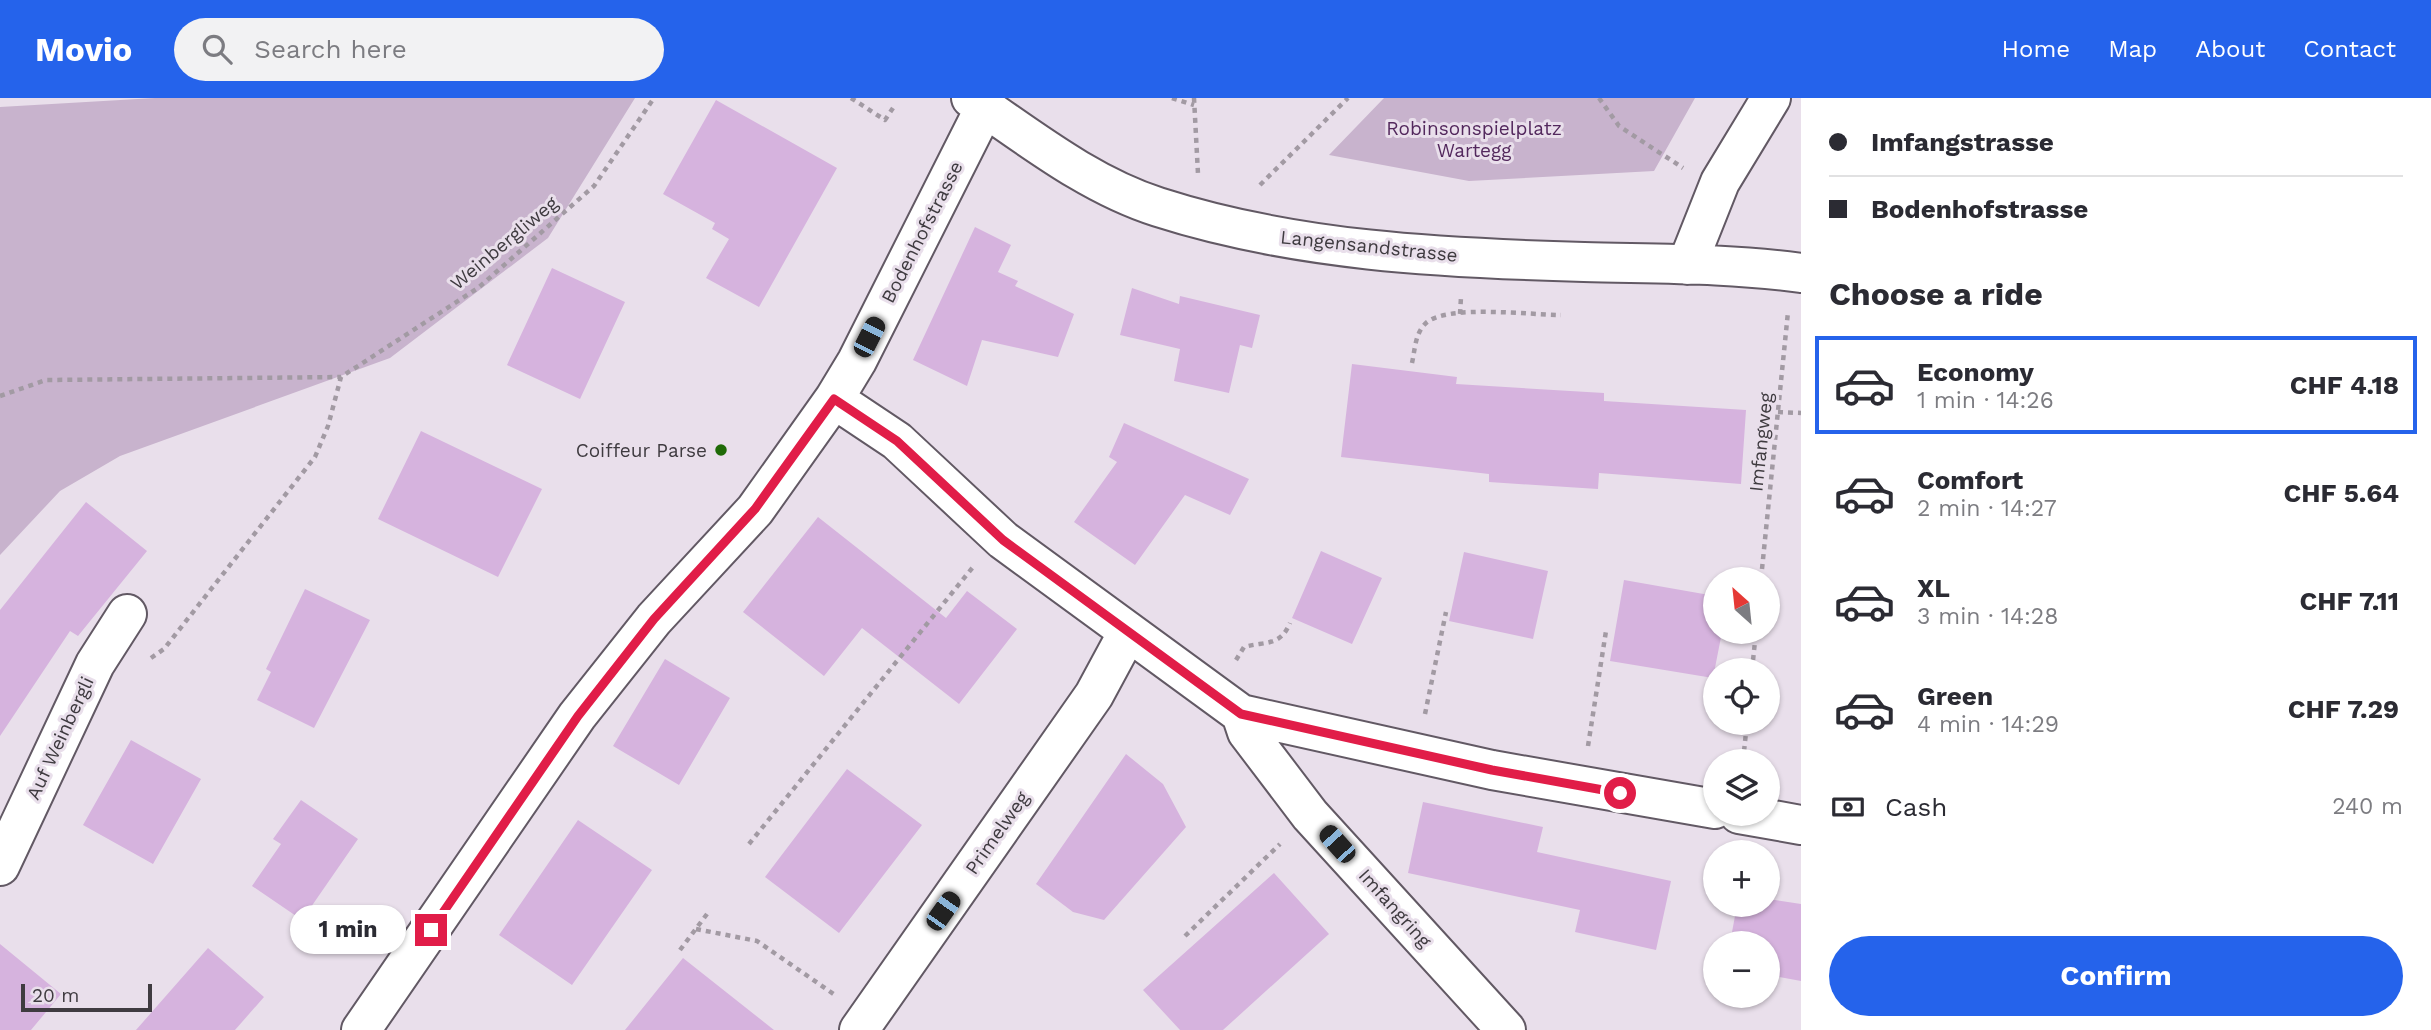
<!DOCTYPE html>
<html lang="en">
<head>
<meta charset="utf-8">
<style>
  body { margin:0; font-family:"Work Sans",sans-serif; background:#f2f2f3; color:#2b2b33; height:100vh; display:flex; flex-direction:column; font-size:26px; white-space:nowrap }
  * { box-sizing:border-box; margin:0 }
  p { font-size:23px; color:#7c7c81 }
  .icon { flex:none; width:38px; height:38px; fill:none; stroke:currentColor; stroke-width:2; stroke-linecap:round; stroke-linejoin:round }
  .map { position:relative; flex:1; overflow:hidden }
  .panel { display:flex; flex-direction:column; background:#fff; width:630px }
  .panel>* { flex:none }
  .banner { display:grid; align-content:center; height:154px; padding:0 28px; background:#fff }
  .needle { width:46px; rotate:333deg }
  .controls { position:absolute; left:1703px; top:469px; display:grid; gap:14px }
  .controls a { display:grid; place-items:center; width:77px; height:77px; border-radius:50%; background:#fff; box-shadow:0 2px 5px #0004; font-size:35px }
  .scale { position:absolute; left:21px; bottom:18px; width:131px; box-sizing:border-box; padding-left:7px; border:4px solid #3f3b40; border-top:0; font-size:19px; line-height:24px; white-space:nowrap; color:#3f3b40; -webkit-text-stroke:5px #e9dfeb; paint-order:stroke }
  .end { position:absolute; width:32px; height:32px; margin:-16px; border:9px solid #e11d48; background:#fff; box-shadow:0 0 0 4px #fff }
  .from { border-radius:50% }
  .bubble { position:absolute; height:49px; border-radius:24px; background:#fff; box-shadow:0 2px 5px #0004; font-size:23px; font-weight:700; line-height:49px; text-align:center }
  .car { position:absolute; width:21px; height:42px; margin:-21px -10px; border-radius:9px; box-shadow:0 0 5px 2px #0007; background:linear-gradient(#222 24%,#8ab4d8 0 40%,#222 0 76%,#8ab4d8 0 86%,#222 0) }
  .banner b { display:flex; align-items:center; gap:24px; height:66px; font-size:26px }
  .banner b+b { border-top:2px solid #e1e1e2 }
  .banner i { width:18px; height:18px; background:#2b2b33 }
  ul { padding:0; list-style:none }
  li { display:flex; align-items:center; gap:21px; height:98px; margin:0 14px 10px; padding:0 14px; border:4px solid transparent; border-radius:0px }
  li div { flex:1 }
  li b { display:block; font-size:26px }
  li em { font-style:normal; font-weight:700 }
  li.on { border-color:#2563eb }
  li>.icon { width:63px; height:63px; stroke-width:1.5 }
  h2 { padding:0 28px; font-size:32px; line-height:84px }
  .pay { display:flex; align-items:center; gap:18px; height:77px; padding:0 28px; font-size:26px }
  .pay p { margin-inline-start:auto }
  .cta { display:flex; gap:14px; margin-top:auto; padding:14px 28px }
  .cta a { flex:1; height:80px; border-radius:42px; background:#2563eb; color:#fff; font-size:28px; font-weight:700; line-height:80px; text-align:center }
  header { display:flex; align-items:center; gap:42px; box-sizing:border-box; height:98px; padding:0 35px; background:#2563eb; color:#fff }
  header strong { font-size:33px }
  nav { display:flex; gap:38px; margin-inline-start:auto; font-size:24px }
  .search { width:490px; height:63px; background:#f2f2f3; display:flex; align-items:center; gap:18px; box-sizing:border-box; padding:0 24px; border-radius:38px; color:#7c7c81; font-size:26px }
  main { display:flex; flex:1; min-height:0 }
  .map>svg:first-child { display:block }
  .green { fill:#c8b3cd }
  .building { fill:#d6b3de }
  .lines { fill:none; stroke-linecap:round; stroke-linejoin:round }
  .minor-casing { stroke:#625964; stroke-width:42 }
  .path { stroke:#a29aa3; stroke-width:4.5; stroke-dasharray:5 5; stroke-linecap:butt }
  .minor { stroke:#fff; stroke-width:38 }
  .route { stroke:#e11d48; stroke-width:9 }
  .poi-dot { fill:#1f6a07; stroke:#e9dfeb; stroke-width:2.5 }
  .labels { text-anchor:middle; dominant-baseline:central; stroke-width:6; stroke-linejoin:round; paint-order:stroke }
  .park-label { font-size:19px; fill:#53285d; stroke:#e9dfeb }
  .street-label { font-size:19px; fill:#3f3b40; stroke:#e9dfeb }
  .poi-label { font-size:19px; fill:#3f3b40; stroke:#e9dfeb; text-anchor:end }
</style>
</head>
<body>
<header>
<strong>Movio</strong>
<div class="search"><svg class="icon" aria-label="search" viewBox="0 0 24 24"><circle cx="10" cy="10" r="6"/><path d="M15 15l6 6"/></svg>Search here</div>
<nav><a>Home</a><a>Map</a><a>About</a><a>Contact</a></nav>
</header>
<main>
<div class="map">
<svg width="1801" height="932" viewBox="0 0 1801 932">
  <rect width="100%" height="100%" fill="#e9dfeb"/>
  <!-- green -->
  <path class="green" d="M155,0H635L548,140L390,260L120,358L60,393L0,457V9Z
    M1384,0H1695L1654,73L1469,83L1329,57Z"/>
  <!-- building -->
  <path class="building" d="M716,2L837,70L759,209L706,180L729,141L712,131L715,125L663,96Z
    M975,129L1011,147L998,174L1018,183L1015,188L1074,216L1058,259L982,242L967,288L913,262Z
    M552,170L625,204L580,301L507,267Z
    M1132,190L1179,206L1180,198L1260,217L1252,250L1240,247L1229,295L1174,283L1180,251L1120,237Z
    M1352,266L1457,279L1456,286L1604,295V303L1746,312L1741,386L1599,375L1598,391L1489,384V376L1341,359Z
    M1124,325L1249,381L1230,417L1185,397L1135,467L1074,424L1117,364L1109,359Z
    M421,333L542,391L498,479L378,421Z
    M86,404L147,453L78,538L70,533L0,638V512Z
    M818,419L946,520L967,493L1017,531L959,606L862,530L824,578L743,514Z
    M1321,453L1382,480L1352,546L1292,520Z
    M1464,454L1548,473L1533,541L1449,523Z
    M1624,482L1715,498V534H1722L1713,580L1610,563Z
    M305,491L370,522L314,630L257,602L271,574L266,571Z
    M665,561L730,600L679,687L613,648Z
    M131,642L201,681L153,766L83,727Z
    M1126,656L1163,686L1186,729L1104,822L1073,814L1036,786Z
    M847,671L922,727L839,835L765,779Z
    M301,702L358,741L302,822L252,788L281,746L273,741Z
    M1423,704L1543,729L1537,754L1671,783L1656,852L1575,834L1580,812L1408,775Z
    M578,722L652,772L572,887L499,837Z
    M1274,775L1329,836L1223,932H1180L1143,892Z
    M1768,801L1801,806V883L1768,877V845H1730L1737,807H1768Z
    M0,846L61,896L31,932H0Z
    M208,850L264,899L235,932H136Z
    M683,860L774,932H625Z"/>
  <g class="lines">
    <defs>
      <path id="minor" d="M971,0C1030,40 1089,87 1158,109C1295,153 1441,160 1584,164C1656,166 1729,165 1801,175
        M1687,167L1720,84L1771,0
        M834,301L897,343L1003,442L1241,616L1492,672L1715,711
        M1241,616L1247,634L1310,717L1506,932
        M1739,716L1801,727
        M0,768L95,566L127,516
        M361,932L577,618L654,521L755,412L834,301L857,263L985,9
        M859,932L1094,597L1128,534"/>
    </defs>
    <!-- minor casing -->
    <use href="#minor" class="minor-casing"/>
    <!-- path -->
    <path class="path" d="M851,0L885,22L893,10
      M1172,0L1194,7
      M1194,0L1198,76
      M1599,0L1619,28L1683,70
      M1260,87L1348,0
      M1460,216L1461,199
      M1412,265C1415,252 1415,235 1426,225C1447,206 1531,217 1561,217
      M0,298L46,282L341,279
      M1778,314L1801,315
      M1761,481L1788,214
      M151,560L164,551L315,359L328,328L341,279L478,190L594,88L654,0
      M1236,562L1244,549C1265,543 1280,549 1290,525
      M1752,572L1756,534
      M1425,616L1446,514
      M1588,648L1606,533
      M1743,663L1747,625
      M749,746L973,469
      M696,831L757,843L835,897
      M1185,838L1280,746
      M680,852L710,812"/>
    <!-- minor -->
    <use href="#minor" class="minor"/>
  </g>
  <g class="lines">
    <!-- route -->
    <path class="route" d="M431,832L578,618L654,521L755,411L834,301L897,343L1003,442L1241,616L1492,672L1620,695"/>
  </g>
  <!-- markers -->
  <circle class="poi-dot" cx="721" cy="352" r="7"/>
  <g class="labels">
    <!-- park labels -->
    <g class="park-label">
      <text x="1474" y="30">Robinsonspielplatz<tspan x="1474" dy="22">Wartegg</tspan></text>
    </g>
    <!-- street labels -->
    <g class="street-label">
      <text transform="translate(922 134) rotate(-63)">Bodenhofstrasse</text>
      <text transform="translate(504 145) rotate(-40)">Weinbergliweg</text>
      <text transform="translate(1369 148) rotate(6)">Langensandstrasse</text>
      <text transform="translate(1761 344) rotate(-84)">Imfangweg</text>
      <text transform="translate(60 640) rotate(-65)">Auf Weinbergli</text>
      <text transform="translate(997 735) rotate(-55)">Primelweg</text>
      <text transform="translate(1395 810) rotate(48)">Imfangring</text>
    </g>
    <!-- poi labels -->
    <g class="poi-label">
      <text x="707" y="352">Coiffeur Parse</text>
    </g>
  </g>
</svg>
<div class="controls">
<a><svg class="needle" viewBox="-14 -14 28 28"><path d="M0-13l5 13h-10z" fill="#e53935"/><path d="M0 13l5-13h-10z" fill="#7c7c81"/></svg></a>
<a><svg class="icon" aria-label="locate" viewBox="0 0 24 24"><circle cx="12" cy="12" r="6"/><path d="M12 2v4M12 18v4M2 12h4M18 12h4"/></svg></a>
<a><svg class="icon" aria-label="layers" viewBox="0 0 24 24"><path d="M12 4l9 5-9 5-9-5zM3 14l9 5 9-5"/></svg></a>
<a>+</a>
<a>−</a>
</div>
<div class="scale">20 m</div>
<i class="end from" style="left:1620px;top:695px"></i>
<i class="end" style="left:431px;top:832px"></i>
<div class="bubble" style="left:290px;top:807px;width:116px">1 min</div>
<i class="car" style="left:869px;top:239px;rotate:27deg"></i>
<i class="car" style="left:1337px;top:746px;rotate:318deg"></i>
<i class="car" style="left:943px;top:813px;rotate:35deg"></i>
</div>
<section class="panel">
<div class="banner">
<b><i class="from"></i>Imfangstrasse</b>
<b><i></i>Bodenhofstrasse</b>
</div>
<h2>Choose a ride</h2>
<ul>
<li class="on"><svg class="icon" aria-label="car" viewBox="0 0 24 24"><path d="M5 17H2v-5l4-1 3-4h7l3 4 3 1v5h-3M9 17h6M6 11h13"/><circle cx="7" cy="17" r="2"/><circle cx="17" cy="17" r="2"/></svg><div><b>Economy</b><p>1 min · 14:26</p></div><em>CHF 4.18</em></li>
<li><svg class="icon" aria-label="car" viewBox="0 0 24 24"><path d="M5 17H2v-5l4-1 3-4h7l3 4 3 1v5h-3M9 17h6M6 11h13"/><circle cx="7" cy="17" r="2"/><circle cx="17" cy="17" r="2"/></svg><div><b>Comfort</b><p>2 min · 14:27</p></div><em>CHF 5.64</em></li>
<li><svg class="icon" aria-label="car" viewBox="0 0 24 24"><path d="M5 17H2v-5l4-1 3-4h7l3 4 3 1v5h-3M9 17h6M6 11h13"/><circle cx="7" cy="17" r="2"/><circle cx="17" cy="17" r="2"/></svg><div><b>XL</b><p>3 min · 14:28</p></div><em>CHF 7.11</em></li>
<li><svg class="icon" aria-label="car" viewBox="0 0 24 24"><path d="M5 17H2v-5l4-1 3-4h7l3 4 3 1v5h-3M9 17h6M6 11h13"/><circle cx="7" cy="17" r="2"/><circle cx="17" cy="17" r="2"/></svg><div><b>Green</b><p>4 min · 14:29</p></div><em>CHF 7.29</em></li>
</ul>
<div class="pay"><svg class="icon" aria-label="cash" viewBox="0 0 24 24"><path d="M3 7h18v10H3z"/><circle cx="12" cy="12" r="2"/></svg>Cash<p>240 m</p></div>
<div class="cta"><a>Confirm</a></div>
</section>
</main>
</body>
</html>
